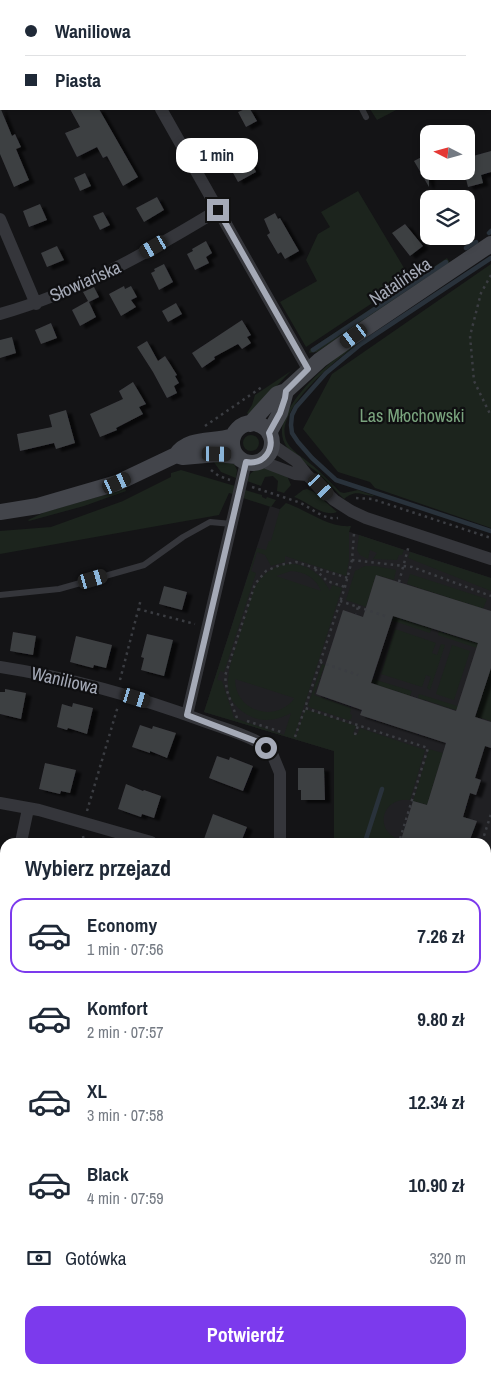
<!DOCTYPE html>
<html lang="pl">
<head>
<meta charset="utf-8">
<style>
  body { margin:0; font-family:"Archivo Narrow",sans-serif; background:#f6f6f7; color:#1f2937; height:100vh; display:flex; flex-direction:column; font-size:19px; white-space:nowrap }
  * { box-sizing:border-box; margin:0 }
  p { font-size:16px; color:#747a83 }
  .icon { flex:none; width:28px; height:28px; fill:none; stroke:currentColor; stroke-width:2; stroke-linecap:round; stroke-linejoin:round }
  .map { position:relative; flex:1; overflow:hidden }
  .details { position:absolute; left:0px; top:838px; width:491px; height:536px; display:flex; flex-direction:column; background:#fff; border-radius:15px 15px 0 0; box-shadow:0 2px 8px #0003 }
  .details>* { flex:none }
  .guide { position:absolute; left:0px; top:0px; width:491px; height:110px; box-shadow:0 2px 8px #0003; display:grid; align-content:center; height:110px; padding:0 25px; background:#fff }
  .needle { width:32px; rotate:276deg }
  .fabs { position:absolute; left:420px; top:125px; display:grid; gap:10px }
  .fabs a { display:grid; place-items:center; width:55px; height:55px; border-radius:10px; background:#fff; box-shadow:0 2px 8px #0003; font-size:25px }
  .end { position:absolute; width:22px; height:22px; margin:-11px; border:6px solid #a5aab7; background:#111; box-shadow:0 0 0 2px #111 }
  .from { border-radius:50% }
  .bubble { position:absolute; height:35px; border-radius:15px; background:#fff; box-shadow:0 2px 8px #0003; font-size:16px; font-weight:800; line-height:35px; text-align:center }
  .car { position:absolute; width:15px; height:30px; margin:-15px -8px; border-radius:6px; box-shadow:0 0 4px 1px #0007; background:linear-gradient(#222 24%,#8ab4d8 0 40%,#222 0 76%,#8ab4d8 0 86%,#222 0) }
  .guide b { display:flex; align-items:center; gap:18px; height:48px; font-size:19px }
  .guide b+b { border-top:1px solid #e0e1e3 }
  .guide i { width:12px; height:12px; background:#1f2937 }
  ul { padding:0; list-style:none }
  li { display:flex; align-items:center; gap:15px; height:75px; margin:0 10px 8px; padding:0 15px; border:2px solid transparent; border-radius:15px }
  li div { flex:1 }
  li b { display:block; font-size:19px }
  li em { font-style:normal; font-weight:800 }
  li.on { border-color:#7c3aed }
  li>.icon { width:45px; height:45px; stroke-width:1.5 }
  h2 { padding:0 25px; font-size:22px; line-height:60px }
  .pay { display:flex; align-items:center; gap:12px; height:55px; padding:0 25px; font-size:19px }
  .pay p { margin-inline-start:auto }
  .primary-button { display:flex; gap:10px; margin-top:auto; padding:10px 25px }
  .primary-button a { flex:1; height:58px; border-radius:15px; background:#7c3aed; color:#fff; font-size:20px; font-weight:800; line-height:58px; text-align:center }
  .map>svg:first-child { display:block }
  .built { fill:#202023 }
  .green { fill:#1c241d; fill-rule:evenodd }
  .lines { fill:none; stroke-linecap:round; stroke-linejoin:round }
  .stream { stroke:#29323b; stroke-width:4.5 }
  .building { fill:#3e3f43; fill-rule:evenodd; filter:url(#shadow) }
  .path { stroke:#3b3d42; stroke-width:2.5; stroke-dasharray:2.5 4; stroke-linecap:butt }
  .service { stroke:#35363b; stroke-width:6 }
  .minor { stroke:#35363b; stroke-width:12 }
  .secondary { stroke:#43454b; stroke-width:16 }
  .route { stroke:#a5aab7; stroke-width:6 }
  .labels { text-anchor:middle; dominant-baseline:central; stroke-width:4.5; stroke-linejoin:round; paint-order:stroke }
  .street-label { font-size:18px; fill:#a5aab7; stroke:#0f0f11 }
  .park-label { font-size:18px; fill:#7aa47e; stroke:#0f0f11 }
</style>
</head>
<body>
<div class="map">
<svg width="491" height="1373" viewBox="0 0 491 1373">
  <defs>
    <filter id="shadow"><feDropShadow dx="5.5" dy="3" stdDeviation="1" flood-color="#0009"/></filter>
  </defs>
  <rect width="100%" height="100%" fill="#141416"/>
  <!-- built -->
  <path class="built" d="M270,506L491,578V904L486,919V842H334V751L204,712Z"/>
  <!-- green -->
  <path class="green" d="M370,109H398L377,120Z
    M358,191L410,278L306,347L280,302L317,281L306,260L318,234L330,227L321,212Z
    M447,258L450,263L317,352L309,353L310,349Z
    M491,264V528L375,488L370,482L338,472L303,429L332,374Z
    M357,341L359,343C337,359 271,412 287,442C292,452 304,458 312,465C322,473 331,483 340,492L344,493L358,490L375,496C362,496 357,488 344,499C335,491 328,482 319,474C309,464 291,457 285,444C267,411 334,359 357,341Z
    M291,371L289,373L249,415L247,413L252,405L255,395Z
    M243 443a8 8 0 1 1 16 0a8 8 0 1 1-16 0Z
    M213,461L234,464L237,470L236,478L221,472Z
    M266,468L287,476L291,485L284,493L277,491L278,481L273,476L265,477L261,486L247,481C250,471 255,469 266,468Z
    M181,470L235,486L233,494L229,493L219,515L0,554V531L51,527L123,501L171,477V473Z
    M125,489L126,491L84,506L29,521L28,520L45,512Z
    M307,489L314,492L337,512C323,518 307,501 294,497L303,490Z
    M245,490L262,495V497L266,499L267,497L276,500L271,507L243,498Z
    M286,503C307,510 328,528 351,526L349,532V560L346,576L285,556V562L271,566L265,555L257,552L251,571L256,573L224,672L220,671L217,680L222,681L234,718L284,735L291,713C278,720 263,723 250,716C215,699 230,665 239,637C244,621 249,605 254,589C272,554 313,557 330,591L332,585L342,588L294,737H296L305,709L356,726L353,734L357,735L360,728L425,750L410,800C383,796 373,829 398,839L397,842H334V751L204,712L257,548L266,550L269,541H271L280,509ZM291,571C305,572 316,578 321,591L276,576ZM235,679L294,698V699C275,723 235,712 235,679Z
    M359,535L404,550L402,555H399L397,560L373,559L377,553L370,550L368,559L360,555L357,550Z
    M410,552L491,578V591L408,558Z
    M365,566H375L396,570L394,580L376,575L366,607L346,600L355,571Z
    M410,574L487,599L483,609L407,584Z
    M393,616L432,628L430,633L391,620Z
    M395,629L436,643L432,653L437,655L441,644L445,645L430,690L427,688L431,677L426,675L422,687L381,674Z
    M439,631L487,646L486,651L438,635Z
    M452,645L470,651L454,700L436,694Z
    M322,664L360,678L324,667L314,695L351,708L350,714L352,715L351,719L348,720L309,707L308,705Z
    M491,668V721L475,716Z
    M373,679L412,691L410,696L371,683Z
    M419,694L467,709L465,713L418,698Z
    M429,749L443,753L427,805L413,801Z
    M491,890V1373H0V1094L5,1096V1369H486V905Z"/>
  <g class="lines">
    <!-- stream -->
    <path class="stream" d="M489,233L491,231
      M466,248L476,242
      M491,258L361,344L326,373L296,407L292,415L291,425L292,433L298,442L312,458L336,480L491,531
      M313,350L446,262
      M365,842L382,789
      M0,1103L5,1105"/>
  </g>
  <!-- building -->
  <path class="building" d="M0,107L12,136L15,134L21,147L16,149L29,180L14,187L0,154Z
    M70,109H99L138,177L123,186L107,156L103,158L97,147L77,157L65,133L80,127Z
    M245,109H250L257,121L246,127L238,112Z
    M245,148L256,172L238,182L232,171L230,172L223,160Z
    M491,151V172L481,175L483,183L468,187L464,171H466V158Z
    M429,153V187L414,161Z
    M85,173L91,186L80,191L74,178Z
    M157,197L164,210L144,222L136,208Z
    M40,204L47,220L29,227L23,211Z
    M103,212L110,225L100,230L93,216Z
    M275,213L278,219L280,218L299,251L285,259L281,252L278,254L267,235L270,233L264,219Z
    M405,224L423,246L410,256L392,233Z
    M206,241L212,253L206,257L209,263L195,270L187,254L193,251L192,249Z
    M57,246L64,260L47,267L41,253Z
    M164,264L173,282L159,290L151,273L155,271L154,269Z
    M124,286L125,289L131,286L137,297L131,300L136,307L121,316L109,294Z
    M94,287L99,297L89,302L96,317L80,326L72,310L88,301L83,292Z
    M176,303L182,314L168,322L162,311Z
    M242,320L251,335L247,337L251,343L242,349L238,344L214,357L215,359L202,368L192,353Z
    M51,323L57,338L41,344L35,330Z
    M12,337L16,353L0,358V340Z
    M147,341L158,361L165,356L177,375L175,376L179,383L174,386L177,393L167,398L153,372L137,347Z
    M133,382L146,404L139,407L143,414L116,428L117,430L100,437L90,414L123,399L119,391Z
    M66,410L75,443L56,449L54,443L20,451L17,434L52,427L49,415Z
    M376,575L491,611V668L475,717L491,722V748L485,746L475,778L481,780L476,795L470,793L463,817L477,821L469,842H410L401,840L413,801L427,805L446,743L360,715L362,710L316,694L343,610L363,617ZM393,616L478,643L456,711L371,683Z
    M164,586L187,592L182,610L159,604Z
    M13,632L36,636L33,655L10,651Z
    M147,634L173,640L164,676L141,670L144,658L141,657Z
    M76,636L112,645L106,668L94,665L93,668L70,662Z
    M5,689L26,693L21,719L0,714V692H5Z
    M73,703L93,708L87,734L68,728L67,730L57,727L62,704L72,707Z
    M140,725L152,729L153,726L176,733L167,758L150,751V753L132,747Z
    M217,756L229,760L230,757L253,766L243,791L209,778Z
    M45,763L76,770L70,793L61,791L60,794L39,789Z
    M298,768H324L325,800H301V790H298Z
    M126,784L143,791L144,790L161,796L154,818L142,814L141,817L118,809Z
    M213,814L247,827L241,842H213L204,839Z"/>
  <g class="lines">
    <!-- path -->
    <path class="path" d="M491,275L481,293L470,336L474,381L491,416
      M205,426L262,387
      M211,470L219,476L230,480
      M252,487C268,492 283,497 298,502C311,507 322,520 338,518
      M356,498L372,499L491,538
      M354,534L352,560L412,567L491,596
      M352,560L345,587L305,708L428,748L400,839
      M315,569L327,581L345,587
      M399,582L409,545
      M340,601L358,607L356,614
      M358,607L385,616
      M138,609L195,624
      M320,662L358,675
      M120,680L141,599
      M237,718L227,691L225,676L255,584L266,571L280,565L296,562L348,578
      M247,721L284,733
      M355,735L358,725
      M295,737L305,708
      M87,811L118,706
      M83,836L84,842
      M482,842L491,814
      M0,1124L5,1125
      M486,1296L491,1297"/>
    <!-- service -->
    <path class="service" d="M299,0L300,1
      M362,109L366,117
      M0,595L59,589L144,565L183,537L210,522L232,524
      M486,891L491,877"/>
    <!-- minor -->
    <path class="minor" d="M98,0L99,1
      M263,1L265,0
      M0,50H1
      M161,109L308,369
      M0,219L36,304
      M0,314C78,292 149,252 218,210
      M271,444L296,461L307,475L334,500L351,511L366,518L491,559
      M261,461L295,474L307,475
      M0,667C71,678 139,697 206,722C225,729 246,734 263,745L273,756L280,773V842
      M187,715L246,462
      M0,803L39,810L151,842
      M21,842L28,809
      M0,887L5,888
      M0,1022L5,1024"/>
    <!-- secondary -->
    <path class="secondary" d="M232 443a20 20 0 1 1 40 0a20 20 0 1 1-40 0Z
      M250,424L277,394L286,391L320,360L354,336L491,244
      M269,433L280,413L286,391
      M176,455L183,457L217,454L236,456
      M0,512L38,506L117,483L176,455C189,436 214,443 233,436"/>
  </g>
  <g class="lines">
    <!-- route -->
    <path class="route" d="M218,210L308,369L286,391L285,398L280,413L269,433C275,450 264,465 246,462L187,715L258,742L266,748"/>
  </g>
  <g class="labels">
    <!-- street labels -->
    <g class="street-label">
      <text transform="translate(85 281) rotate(-24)">Słowiańska</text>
      <text transform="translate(400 281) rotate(-34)">Natalińska</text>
      <text transform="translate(65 680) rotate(13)">Waniliowa</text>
    </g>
    <!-- park labels -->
    <g class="park-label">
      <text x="412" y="415">Las Młochowski</text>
    </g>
  </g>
</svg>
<div class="fabs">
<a><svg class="needle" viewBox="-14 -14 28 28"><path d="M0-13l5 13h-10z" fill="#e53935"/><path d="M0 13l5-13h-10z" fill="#747a83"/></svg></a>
<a><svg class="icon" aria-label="layers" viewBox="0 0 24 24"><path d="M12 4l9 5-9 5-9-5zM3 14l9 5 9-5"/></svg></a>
</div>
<i class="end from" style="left:266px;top:748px"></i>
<i class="end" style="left:218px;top:210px"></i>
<div class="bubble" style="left:176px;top:138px;width:82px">1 min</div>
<i class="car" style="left:154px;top:247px;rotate:240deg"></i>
<i class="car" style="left:354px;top:336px;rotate:234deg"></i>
<i class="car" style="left:217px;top:454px;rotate:91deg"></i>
<i class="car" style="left:117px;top:483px;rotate:65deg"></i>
<i class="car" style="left:321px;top:487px;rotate:137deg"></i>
<i class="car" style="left:93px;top:579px;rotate:74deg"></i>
<i class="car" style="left:136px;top:698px;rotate:107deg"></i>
<div class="guide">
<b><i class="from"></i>Waniliowa</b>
<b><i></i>Piasta</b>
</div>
<section class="details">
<h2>Wybierz przejazd</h2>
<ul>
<li class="on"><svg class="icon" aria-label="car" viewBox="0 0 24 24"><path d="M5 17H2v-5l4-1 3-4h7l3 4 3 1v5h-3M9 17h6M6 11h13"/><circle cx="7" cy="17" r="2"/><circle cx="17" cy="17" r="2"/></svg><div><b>Economy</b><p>1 min · 07:56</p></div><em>7.26 zł</em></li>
<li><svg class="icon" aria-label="car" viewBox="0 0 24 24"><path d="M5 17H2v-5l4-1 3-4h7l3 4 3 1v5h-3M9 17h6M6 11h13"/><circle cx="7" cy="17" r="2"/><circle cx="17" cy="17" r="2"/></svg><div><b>Komfort</b><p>2 min · 07:57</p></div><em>9.80 zł</em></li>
<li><svg class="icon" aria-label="car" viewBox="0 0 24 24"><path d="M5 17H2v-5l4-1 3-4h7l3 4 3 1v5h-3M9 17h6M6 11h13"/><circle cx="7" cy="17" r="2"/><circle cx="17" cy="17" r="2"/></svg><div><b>XL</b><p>3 min · 07:58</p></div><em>12.34 zł</em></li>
<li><svg class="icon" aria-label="car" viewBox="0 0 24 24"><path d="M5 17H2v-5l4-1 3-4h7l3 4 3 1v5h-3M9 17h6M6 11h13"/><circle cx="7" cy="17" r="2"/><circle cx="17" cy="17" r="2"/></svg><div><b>Black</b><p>4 min · 07:59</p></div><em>10.90 zł</em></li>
</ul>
<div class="pay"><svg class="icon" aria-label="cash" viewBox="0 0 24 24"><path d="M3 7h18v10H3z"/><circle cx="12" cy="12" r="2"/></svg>Gotówka<p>320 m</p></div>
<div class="primary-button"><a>Potwierdź</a></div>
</section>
</div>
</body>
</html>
